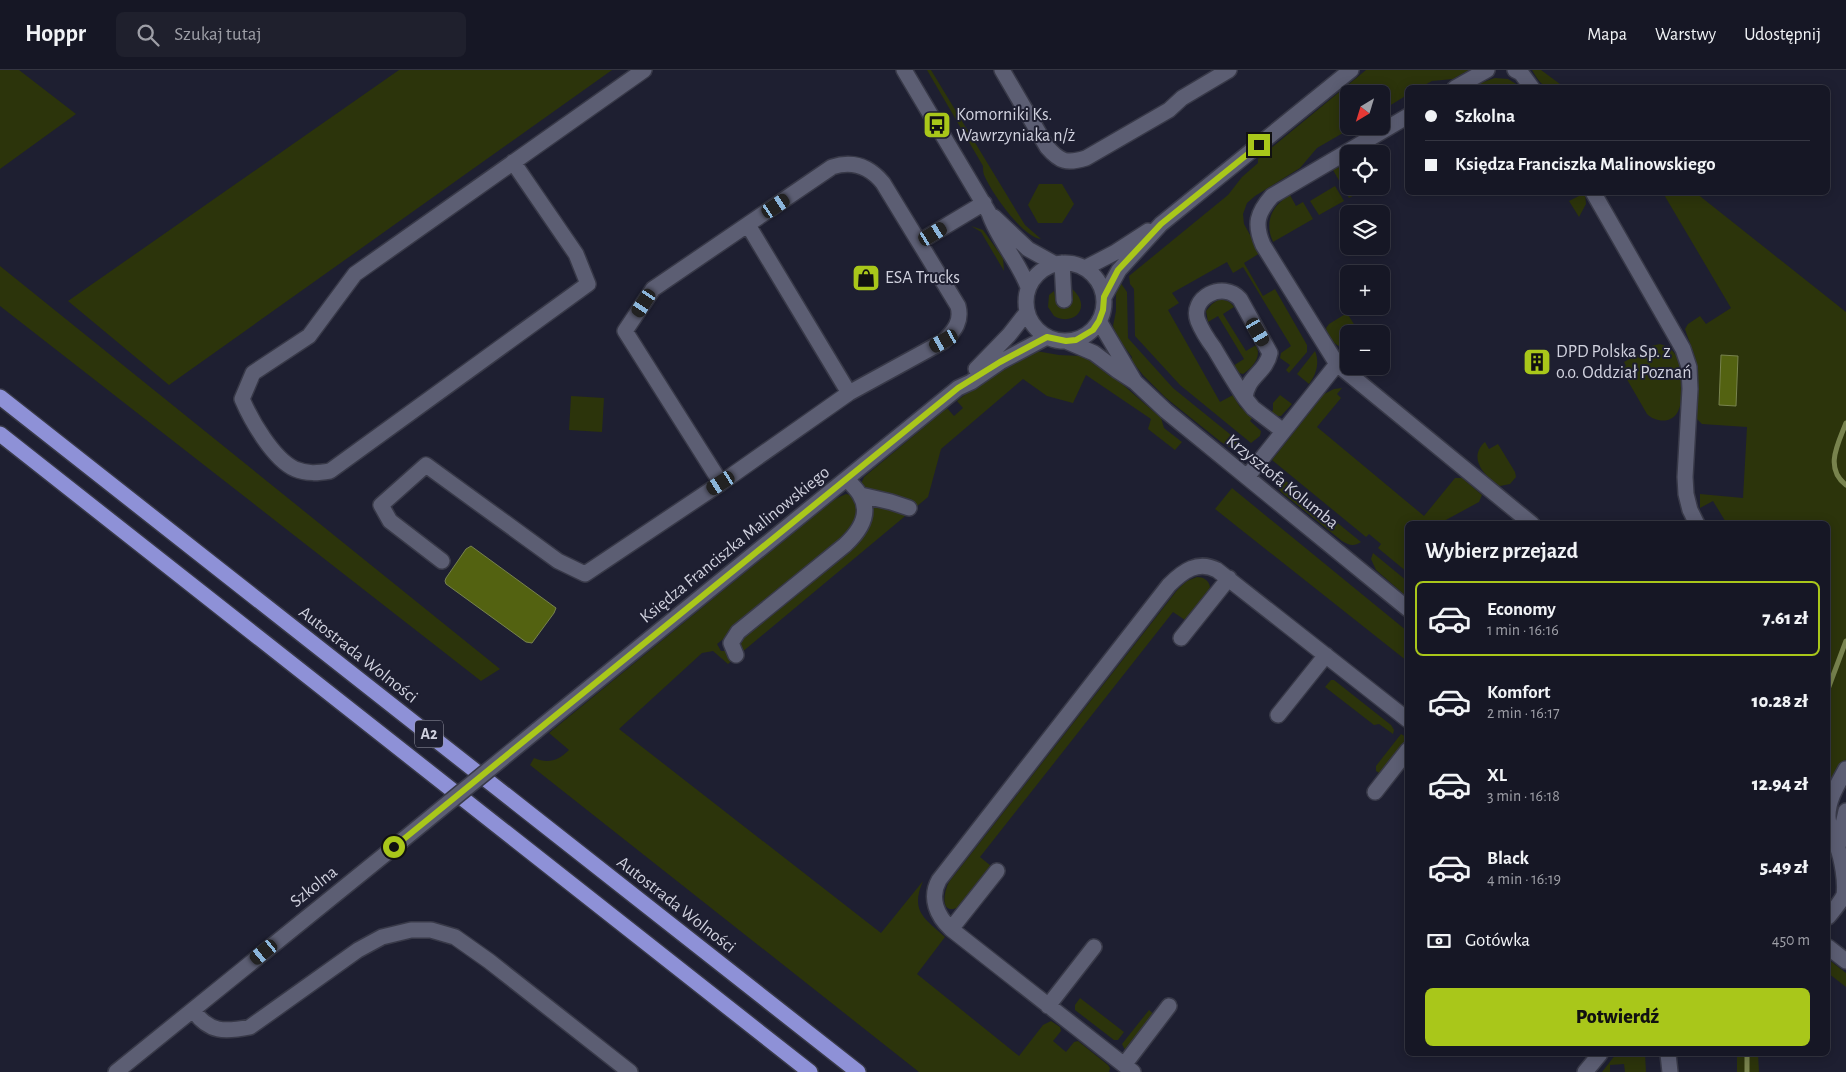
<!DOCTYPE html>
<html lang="pl">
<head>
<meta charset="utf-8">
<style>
  body { margin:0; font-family:"Alegreya Sans",sans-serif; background:#1f202d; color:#f1f3f6; height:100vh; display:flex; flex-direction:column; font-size:19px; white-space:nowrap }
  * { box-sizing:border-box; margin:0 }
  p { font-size:16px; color:#9e9fa7 }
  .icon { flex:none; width:28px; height:28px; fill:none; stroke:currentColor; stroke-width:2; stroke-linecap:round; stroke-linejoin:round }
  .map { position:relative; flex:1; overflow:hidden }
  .sheet { position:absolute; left:1405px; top:451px; width:425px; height:535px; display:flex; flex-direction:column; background:#161725; border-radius:8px; box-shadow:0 2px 12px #0003,0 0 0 1px #353642 }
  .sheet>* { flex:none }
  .guide { position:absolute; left:1405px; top:15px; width:425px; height:110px; border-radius:8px; box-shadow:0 2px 12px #0003,0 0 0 1px #353642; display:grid; align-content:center; height:110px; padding:0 20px; background:#161725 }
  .needle { width:32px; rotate:218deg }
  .controls { position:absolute; left:1340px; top:15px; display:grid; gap:10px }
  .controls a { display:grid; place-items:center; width:50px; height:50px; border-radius:8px; background:#161725; box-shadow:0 2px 12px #0003,0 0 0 1px #353642; font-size:25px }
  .end { position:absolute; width:22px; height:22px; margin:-11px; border:6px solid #a9c71a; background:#111; box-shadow:0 0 0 2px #111 }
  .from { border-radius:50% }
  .car { position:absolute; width:15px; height:30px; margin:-15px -8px; border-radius:6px; box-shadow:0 0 4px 1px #0007; background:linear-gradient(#222 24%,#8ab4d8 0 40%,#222 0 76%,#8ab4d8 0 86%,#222 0) }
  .guide b { display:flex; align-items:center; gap:18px; height:48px; font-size:19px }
  .guide b+b { border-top:1px solid #353642 }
  .guide i { width:12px; height:12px; background:#f1f3f6 }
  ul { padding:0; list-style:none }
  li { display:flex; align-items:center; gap:15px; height:75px; margin:0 10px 8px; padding:0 10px; border:2px solid transparent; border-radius:8px }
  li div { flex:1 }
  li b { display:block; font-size:19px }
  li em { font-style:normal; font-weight:800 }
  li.current { border-color:#a9c71a }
  li>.icon { width:45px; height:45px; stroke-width:1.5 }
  h2 { padding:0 20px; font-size:22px; line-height:60px }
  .pay { display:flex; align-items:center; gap:12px; height:55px; padding:0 20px; font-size:19px }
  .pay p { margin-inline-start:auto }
  .primary-button { display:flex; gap:10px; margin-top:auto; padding:10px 20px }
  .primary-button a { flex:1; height:58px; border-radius:8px; background:#a9c71a; color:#111; font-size:20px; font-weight:800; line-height:58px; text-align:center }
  header { display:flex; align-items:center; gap:30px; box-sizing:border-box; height:70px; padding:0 25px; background:#161725; border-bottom:1px solid #353642 }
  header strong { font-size:24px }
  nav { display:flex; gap:28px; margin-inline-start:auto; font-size:18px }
  .search { width:350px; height:45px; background:#1f202d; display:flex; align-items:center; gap:12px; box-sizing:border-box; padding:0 18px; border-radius:8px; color:#9e9fa7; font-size:19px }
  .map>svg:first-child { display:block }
  .green { fill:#2c340b }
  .water { fill:#536211; stroke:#78834e }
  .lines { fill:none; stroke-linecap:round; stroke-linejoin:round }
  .stream { stroke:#78834e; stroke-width:5 }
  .minor-casing { stroke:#383948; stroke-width:18 }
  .highway-casing { stroke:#383948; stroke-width:18 }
  .minor { stroke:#5c5e73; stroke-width:15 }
  .highway { stroke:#8e91d7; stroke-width:15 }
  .minor-bridge-casing { stroke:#383948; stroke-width:18; stroke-linecap:butt }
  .minor-bridge { stroke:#5c5e73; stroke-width:15 }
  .route { stroke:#a9c71a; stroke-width:6 }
  .labels { text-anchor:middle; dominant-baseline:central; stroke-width:4; stroke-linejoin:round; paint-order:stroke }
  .shield { fill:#1e1f31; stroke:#9b9caa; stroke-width:1 }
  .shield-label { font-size:16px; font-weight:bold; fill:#d0d1de }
  .poi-label { font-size:18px; fill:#d0d1de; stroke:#1e1f31; text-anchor:start }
  .street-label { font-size:18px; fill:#d0d1de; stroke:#1e1f31 }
</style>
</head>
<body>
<header>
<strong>Hoppr</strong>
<div class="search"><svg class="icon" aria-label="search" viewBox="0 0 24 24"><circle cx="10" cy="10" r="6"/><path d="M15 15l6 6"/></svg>Szukaj tutaj</div>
<nav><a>Mapa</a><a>Warstwy</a><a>Udostępnij</a></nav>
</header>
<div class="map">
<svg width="1846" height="1002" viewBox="0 0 1846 1002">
  <rect width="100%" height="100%" fill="#1e1f31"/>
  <!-- green -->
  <path class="green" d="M0,0H19L76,44L0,99Z
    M399,0H612L169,315L68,231Z
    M927,0H931L1025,155L1041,169C1023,168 992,123 985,107C983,104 983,99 983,96Z
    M1366,0H1469L1453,9L1432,11L1421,17L1408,18L1407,25L1381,41V24H1349V56H1355L1317,78L1300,98L1255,126L1247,133L1243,144L1244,154L1260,183L1244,193L1263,226L1275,219L1307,275V282L1289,303L1286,300L1290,295L1280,288L1281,283L1291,276L1243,197L1233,203L1227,192L1172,223L1179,233L1168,240L1220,332L1233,325L1240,337L1253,347L1250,351L1261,361L1260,366L1251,373L1180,315L1135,266L1134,219L1130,214L1129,206L1228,125L1242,107L1258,93V89Z
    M1532,0H1541L1564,17C1544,18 1542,17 1532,0Z
    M1495,8L1508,9L1521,17H1473L1483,12Z
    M1343,95L1349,96V116H1357L1360,122L1349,128L1333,100Z
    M1039,114H1062L1074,134L1062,153H1038L1028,135Z
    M1335,116L1344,131L1319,145L1310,131Z
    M1585,123L1586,134L1579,147L1569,131Z
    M1663,123H1696L1846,242V689L1828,725V454H1727L1713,431L1700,438V424L1743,428L1747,357L1702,354L1696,348C1696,331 1700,314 1697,297C1695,283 1689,272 1685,259L1688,254L1700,246L1706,254L1731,238Z
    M1290,125L1296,136L1303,132L1313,149L1273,172C1264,152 1272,135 1290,125Z
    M971,156L983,160L1003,188L1004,201L981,162Z
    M0,196L500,599L481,611L0,236Z
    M1120,212L1127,222L1128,268L1173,318L1247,378H1231L1221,372L1166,328L1143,305L1131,290L1132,287L1117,267L1113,256L1116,241V224Z
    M1072,219C1093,237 1074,257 1054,246L1048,237L1049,225L1054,221L1056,231H1073Z
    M1218,230C1225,229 1230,231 1234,237L1223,244L1246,281L1256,275C1262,287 1253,297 1243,304L1239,303L1233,296L1244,289L1218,246L1208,252L1206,241L1212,234Z
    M1347,243L1360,264H1349L1348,279C1337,278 1328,269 1326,258L1329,254Z
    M1660,274C1682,280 1681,301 1681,319C1681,326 1682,333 1679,339C1674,354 1656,353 1647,344L1621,299L1626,296L1624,292L1648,279L1647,277Z
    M1036,281L1059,285L1081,286L1091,291L1111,307L1113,306L1161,348L1164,358L1182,372L1175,380L1148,359L1151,349L1086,305L1073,333L1047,326L1023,309L941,379L928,427L741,583L738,572L739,569L845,482L869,423L861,414L864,407L947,338L954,346L963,338L957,331L984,309Z
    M1315,281C1320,293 1316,305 1309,314L1297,304Z
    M1342,318L1337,324L1341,328L1317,357L1424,446L1455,408H1462L1482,425L1479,432L1444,451L1445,454H1408L1407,502L1378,478L1381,474L1369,464L1366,467L1272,390L1324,324L1334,319Z
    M1280,325L1292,334L1281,346H1275L1271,343L1273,340V333Z
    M571,326L604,328L602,362L569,360Z
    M1485,372L1489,379L1498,374L1515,402L1516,407L1510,414L1500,416C1485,407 1467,388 1485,372Z
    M1271,399L1361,472C1354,477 1348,475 1342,471L1281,422L1273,410Z
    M1232,418L1407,561V591L1215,439Z
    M846,424L851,425L858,432V451L839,475L717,574L721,581H726L733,590L728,594L713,581L702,583L619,659L881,863L923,811C910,841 924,848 945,867L917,904L1019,986L1043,955L1051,951L1060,957L1061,961L1053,971L1066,982L1074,972L1078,971L1108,995L1110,998L1109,1002H919L530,695L534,688C548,694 558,691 569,680L549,663L835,429Z
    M1373,483L1407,511V527L1376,500L1371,489Z
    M1197,507C1203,507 1209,510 1210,517L1208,521L1185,550L1173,542L980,787L991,796L959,837C940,846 943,823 949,812L1178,519L1187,511Z
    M1331,610H1334L1391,655L1394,660L1393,664L1379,654L1374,655L1325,617Z
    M1401,664L1406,667L1403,675L1381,704L1376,701V696Z
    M1828,889L1846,903V917L1828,903Z
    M1080,928L1124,962L1118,970H1114L1075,940V935Z
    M1149,940L1156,946L1130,978L1125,980L1122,974Z
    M1616,984H1645L1646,1002H1625L1624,994L1610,995V1002H1602Z
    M1737,984H1758L1759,1002H1737Z"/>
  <!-- water -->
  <path class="water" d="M1721,285L1738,286L1736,336L1719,335Z
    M471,476L556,538L554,543L532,573L526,572L446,514L445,511L446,508L466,479Z"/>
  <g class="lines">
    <!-- stream -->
    <path class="stream" d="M1846,353C1838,374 1824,398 1846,415
      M1828,619L1846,571
      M1747,984V1002"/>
    <defs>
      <path id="minor" d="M904,0L989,143C998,170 1018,190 1028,217
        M1002,0L1047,77C1060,92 1067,94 1086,88L1169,40L1182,28L1229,0
        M1515,0L1521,3L1532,18
        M1455,18L1487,0
        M1408,46L1272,126C1257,143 1254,154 1263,175L1337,294L1532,454
        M513,92L576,184L588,214L330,401C318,403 307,404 295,399C273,389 251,350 242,329L253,303L309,266L355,204L644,0
        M1593,122L1683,279L1689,297L1690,319L1685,407L1686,424L1690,440L1697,454
        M994,147L1028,179L1055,194
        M748,155L849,323
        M1026 232a39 39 0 1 1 78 0a39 39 0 1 1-78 0Z
        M1062,193L1064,230
        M1085,198L1114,183L1148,161
        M1104,227L1119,200L1161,154L1351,0
        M1099,251L1135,312
        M1066,271L1094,283L1118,301L1135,312L1166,341L1408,539
        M976,299L1009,265L1027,242
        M1245,328C1247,306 1266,303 1270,283L1240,229C1223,210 1189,228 1198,251C1202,261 1208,270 1214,278C1224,295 1234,312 1245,328L1253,338L1283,361
        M1247,407L1337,294
        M721,413L849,323L944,271C955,260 962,251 958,236L919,172
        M861,425L891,432L909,438
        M442,491L390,451L381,435L426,395L558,491L585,504L721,413L625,261L653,219L832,97C853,90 870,97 883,113L919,172L984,133
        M1181,568L1229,508
        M736,585L731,573L738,562L845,475C859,462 872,444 860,425C857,419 851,414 847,409
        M1278,645L1326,585
        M536,661L958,318L971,312L1000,292L1047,267
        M1375,722L1408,680
        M1838,777L1846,741
        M1828,847C1833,841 1840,833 1844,825C1846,812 1842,789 1837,776C1834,766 1828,757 1828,746C1828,729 1838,714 1846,699
        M951,859L997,801
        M1828,877L1846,891
        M1048,936L1094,877
        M193,940C209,963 225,962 250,957L358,880L382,867L411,860H431L455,867L489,891L630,1002
        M1668,984L1670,1002
        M1124,995L1169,936
        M116,1002L404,769
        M1133,1002L951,859C937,846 929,828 939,810L1169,515C1183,501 1198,490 1217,500L1408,650
        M1585,1002L1600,984"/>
      <path id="highway" d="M0,327L858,1002
        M0,364L810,1002"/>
    </defs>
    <!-- minor casing -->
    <use href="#minor" class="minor-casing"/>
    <!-- highway casing -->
    <use href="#highway" class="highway-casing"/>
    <!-- minor -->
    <use href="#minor" class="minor"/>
    <!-- highway -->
    <use href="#highway" class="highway"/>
    <defs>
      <path id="minor-bridge" d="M404,769L536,661"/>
    </defs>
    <!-- minor-bridge casing -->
    <use href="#minor-bridge" class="minor-bridge-casing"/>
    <!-- minor-bridge -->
    <use href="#minor-bridge" class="minor-bridge"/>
  </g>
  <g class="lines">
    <!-- route -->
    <path class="route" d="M394,777L958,318L1000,292L1047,267L1066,271L1076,270L1093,260L1099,251L1103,240L1104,227L1118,200L1161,154L1259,75"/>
  </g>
  <!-- icons -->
  <defs>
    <symbol id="bus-square" viewBox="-11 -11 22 22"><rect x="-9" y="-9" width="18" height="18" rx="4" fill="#a9c71a" stroke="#1e1f31"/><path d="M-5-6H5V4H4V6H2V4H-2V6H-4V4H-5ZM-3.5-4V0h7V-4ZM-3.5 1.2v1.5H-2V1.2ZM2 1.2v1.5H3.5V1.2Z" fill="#111"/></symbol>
    <symbol id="shop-square" viewBox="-11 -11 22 22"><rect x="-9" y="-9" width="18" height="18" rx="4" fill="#a9c71a" stroke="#1e1f31"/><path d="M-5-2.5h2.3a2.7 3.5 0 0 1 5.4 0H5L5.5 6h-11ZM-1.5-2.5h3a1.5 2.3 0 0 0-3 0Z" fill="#111"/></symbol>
    <symbol id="building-square" viewBox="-11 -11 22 22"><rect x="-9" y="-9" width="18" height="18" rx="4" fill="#a9c71a" stroke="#1e1f31"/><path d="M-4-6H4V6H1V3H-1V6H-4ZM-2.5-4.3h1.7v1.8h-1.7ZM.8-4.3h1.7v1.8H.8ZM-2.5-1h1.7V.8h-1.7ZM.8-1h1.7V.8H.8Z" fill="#111"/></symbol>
  </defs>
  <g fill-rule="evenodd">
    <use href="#bus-square" x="921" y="39" width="32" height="32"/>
    <use href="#shop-square" x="850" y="192" width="32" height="32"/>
    <use href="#building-square" x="1521" y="276" width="32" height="32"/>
  </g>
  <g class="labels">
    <!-- shield labels -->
    <rect class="shield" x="415" y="650.5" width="28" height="27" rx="4"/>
    <g class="shield-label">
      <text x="429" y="664">A2</text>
    </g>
    <!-- poi labels -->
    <g class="poi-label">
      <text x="956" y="45">Komorniki Ks.<tspan x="956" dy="21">Wawrzyniaka n/ż</tspan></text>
      <text x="885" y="208">ESA Trucks</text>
      <text x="1556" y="282">DPD Polska Sp. z<tspan x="1556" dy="21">o.o. Oddział Poznań</tspan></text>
    </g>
    <!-- street labels -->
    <g class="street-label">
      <text transform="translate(1282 412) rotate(39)">Krzysztofa Kolumba</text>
      <text transform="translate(735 475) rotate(-39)">Księdza Franciszka Malinowskiego</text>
      <text transform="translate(358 585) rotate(38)">Autostrada Wolności</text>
      <text transform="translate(314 817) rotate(-39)">Szkolna</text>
      <text transform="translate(676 835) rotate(38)">Autostrada Wolności</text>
    </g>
  </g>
</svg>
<div class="controls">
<a><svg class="needle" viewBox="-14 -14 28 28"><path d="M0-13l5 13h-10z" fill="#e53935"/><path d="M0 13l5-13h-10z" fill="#9e9fa7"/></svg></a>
<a><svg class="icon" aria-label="locate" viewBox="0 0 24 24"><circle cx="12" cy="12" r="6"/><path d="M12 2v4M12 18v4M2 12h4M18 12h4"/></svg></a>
<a><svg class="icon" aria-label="layers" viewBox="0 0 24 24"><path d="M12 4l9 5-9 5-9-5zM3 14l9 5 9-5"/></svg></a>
<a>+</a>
<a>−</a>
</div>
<i class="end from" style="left:394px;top:777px"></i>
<i class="end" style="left:1259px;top:75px"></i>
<i class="car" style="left:776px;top:136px;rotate:56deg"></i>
<i class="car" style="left:933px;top:164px;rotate:59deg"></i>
<i class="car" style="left:644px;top:233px;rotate:213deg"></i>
<i class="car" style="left:1258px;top:262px;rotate:150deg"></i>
<i class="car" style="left:944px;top:271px;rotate:241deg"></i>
<i class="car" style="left:721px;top:413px;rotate:237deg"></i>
<i class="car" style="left:264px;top:882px;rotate:231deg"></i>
<div class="guide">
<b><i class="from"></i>Szkolna</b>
<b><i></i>Księdza Franciszka Malinowskiego</b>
</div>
<section class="sheet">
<h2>Wybierz przejazd</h2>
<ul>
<li class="current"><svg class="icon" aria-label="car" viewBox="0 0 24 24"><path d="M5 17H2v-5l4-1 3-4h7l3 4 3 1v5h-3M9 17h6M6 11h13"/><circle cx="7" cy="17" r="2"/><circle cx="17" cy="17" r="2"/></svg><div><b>Economy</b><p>1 min · 16:16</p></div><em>7.61 zł</em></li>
<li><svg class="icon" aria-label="car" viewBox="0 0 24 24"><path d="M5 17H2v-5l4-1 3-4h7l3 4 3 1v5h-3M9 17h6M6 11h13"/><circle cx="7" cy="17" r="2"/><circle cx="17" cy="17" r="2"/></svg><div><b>Komfort</b><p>2 min · 16:17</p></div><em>10.28 zł</em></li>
<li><svg class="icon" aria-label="car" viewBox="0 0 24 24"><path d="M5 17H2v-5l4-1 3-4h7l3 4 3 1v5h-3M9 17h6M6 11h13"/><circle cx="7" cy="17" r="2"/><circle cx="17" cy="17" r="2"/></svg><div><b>XL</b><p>3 min · 16:18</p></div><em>12.94 zł</em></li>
<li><svg class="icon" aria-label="car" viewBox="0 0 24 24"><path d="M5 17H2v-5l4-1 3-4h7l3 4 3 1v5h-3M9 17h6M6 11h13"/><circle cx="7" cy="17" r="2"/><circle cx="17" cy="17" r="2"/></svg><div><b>Black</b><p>4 min · 16:19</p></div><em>5.49 zł</em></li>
</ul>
<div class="pay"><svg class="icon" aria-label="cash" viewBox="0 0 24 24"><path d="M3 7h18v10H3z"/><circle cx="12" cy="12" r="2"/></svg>Gotówka<p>450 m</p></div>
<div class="primary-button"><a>Potwierdź</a></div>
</section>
</div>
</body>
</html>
